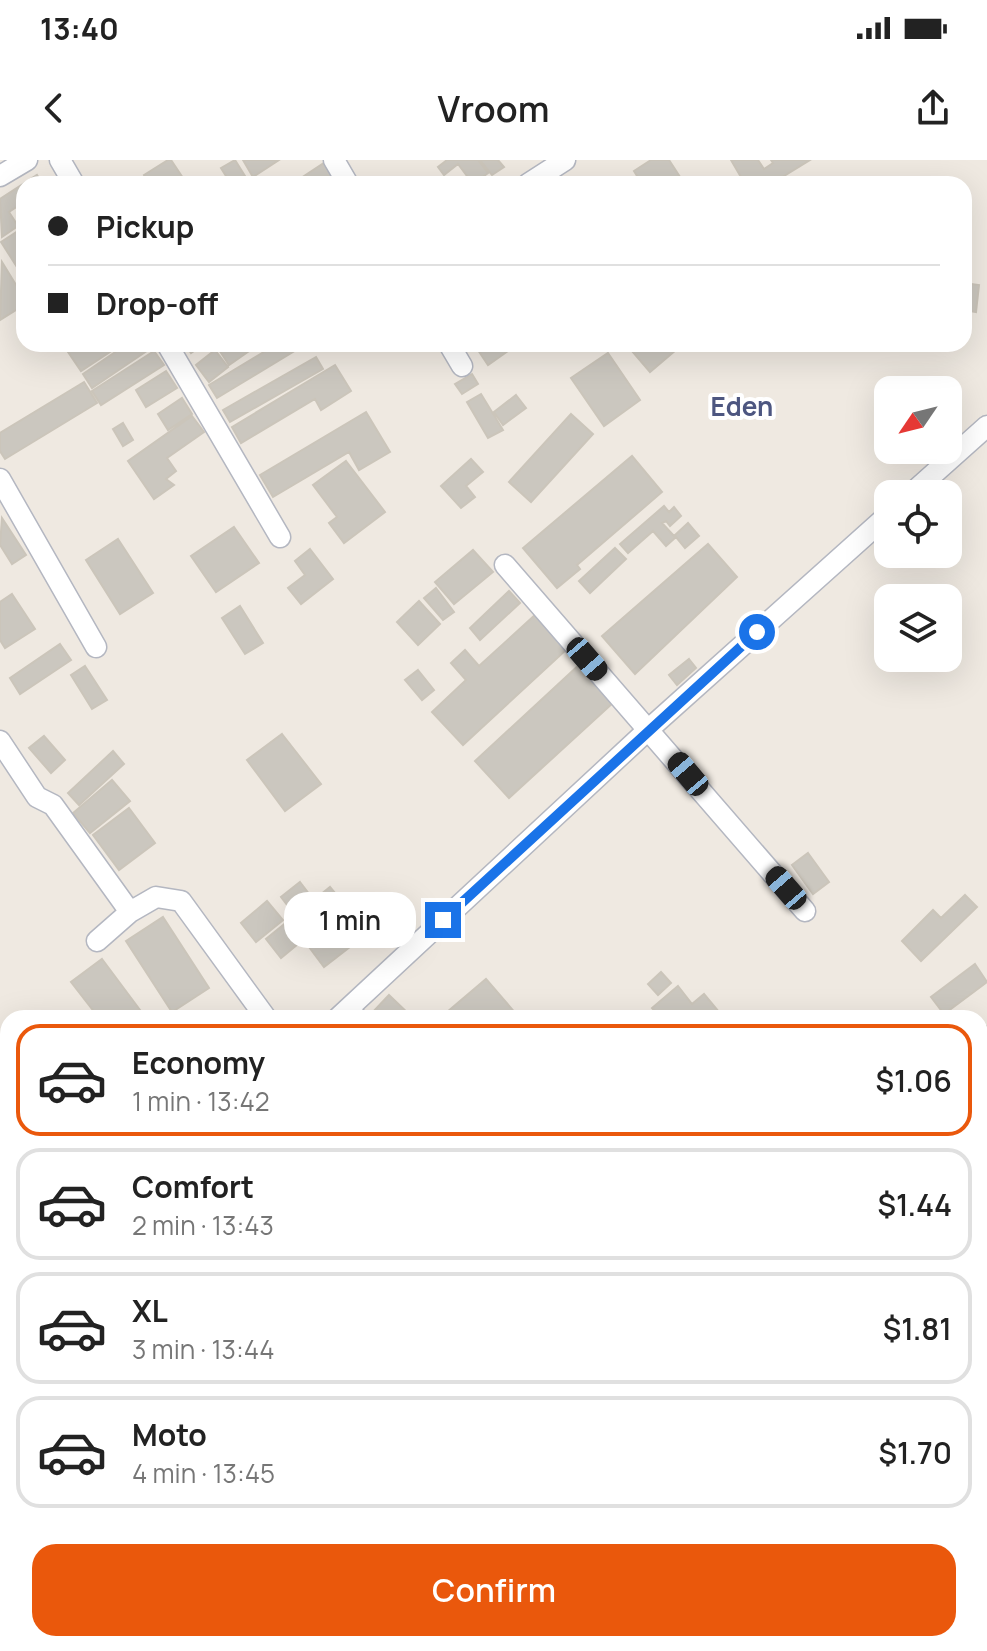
<!DOCTYPE html>
<html lang="en">
<head>
<meta charset="utf-8">
<style>
  body { margin:0; font-family:Manrope,sans-serif; background:#f2f2f2; color:#222; height:100vh; display:flex; flex-direction:column; font-size:30px; white-space:nowrap }
  * { box-sizing:border-box; margin:0 }
  p { font-size:26px; color:#767676 }
  .icon { flex:none; width:44px; height:44px; fill:none; stroke:currentColor; stroke-width:2; stroke-linecap:round; stroke-linejoin:round }
  .map { position:relative; flex:1; overflow:hidden }
  .details { position:absolute; left:0px; top:850px; width:988px; height:642px; display:flex; flex-direction:column; background:#fff; border-radius:24px 24px 0 0; box-shadow:0 8px 32px #0002 }
  .details>* { flex:none }
  .guide { position:absolute; left:16px; top:16px; width:956px; height:176px; border-radius:24px; box-shadow:0 8px 32px #0002; display:grid; align-content:center; height:176px; padding:0 32px; background:#fff }
  .needle { width:52px; rotate:235deg }
  .tools { position:absolute; left:874px; top:216px; display:grid; gap:16px }
  .tools a { display:grid; place-items:center; width:88px; height:88px; border-radius:16px; background:#fff; box-shadow:0 8px 32px #0002; font-size:40px }
  .end { position:absolute; width:36px; height:36px; margin:-18px; border:10px solid #1a73e8; background:#fff; box-shadow:0 0 0 4px #fff }
  .from { border-radius:50% }
  .bubble { position:absolute; height:56px; border-radius:24px; background:#fff; box-shadow:0 8px 32px #0002; font-size:26px; font-weight:600; line-height:56px; text-align:center }
  .car { position:absolute; width:24px; height:48px; margin:-24px -12px; border-radius:10px; box-shadow:0 0 6px 2px #0007; background:linear-gradient(#222 24%,#8ab4d8 0 40%,#222 0 76%,#8ab4d8 0 86%,#222 0) }
  .guide b { display:flex; align-items:center; gap:28px; height:76px; font-size:30px }
  .guide b+b { border-top:2px solid #e0e0e0 }
  .guide i { width:20px; height:20px; background:#222 }
  ul { padding:14px 0 0; list-style:none }
  li { display:flex; align-items:center; gap:24px; height:112px; margin:0 16px 12px; padding:0 16px; border:4px solid #e0e0e0; border-radius:24px }
  li div { flex:1 }
  li b { display:block; font-size:30px }
  li em { font-style:normal; font-weight:600 }
  li.active { border-color:#ea580c }
  li>.icon { width:72px; height:72px; stroke-width:1.5 }
  .button { display:flex; gap:16px; margin-top:auto; padding:16px 32px }
  .button a { flex:1; height:92px; border-radius:24px; background:#ea580c; color:#fff; font-size:32px; font-weight:600; line-height:92px; text-align:center }
  .status { display:flex; justify-content:space-between; align-items:center; height:56px; padding:0 40px; background:#fff; direction:ltr }
  .status svg { height:22px; fill:currentColor }
  header { display:flex; justify-content:space-between; align-items:center; height:104px; padding:0 32px; background:#fff; font-size:36px; font-weight:600 }
  .map>svg:first-child { display:block }
  .lines { fill:none; stroke-linecap:round; stroke-linejoin:round }
  .stream { stroke:#75cff0; stroke-width:8 }
  .building { fill:#cbc7bf; stroke:#cbc5ba; stroke-width:2 }
  .lane-casing { stroke:#b4b7c1; stroke-width:13 }
  .street-casing { stroke:#b4b7c1; stroke-width:23 }
  .lane { stroke:#fff; stroke-width:10 }
  .street { stroke:#fff; stroke-width:20 }
  .route { stroke:#1a73e8; stroke-width:10 }
  .labels { text-anchor:middle; dominant-baseline:central; stroke-width:8; stroke-linejoin:round; paint-order:stroke }
  .quarter-label { font-size:26px; font-weight:bold; fill:#4d5680; stroke:#fff }
</style>
</head>
<body>
<div class="status"><b>13:40</b><svg viewBox="0 0 49 12"><path d="M0 12V9h3v3zM5 12V6h3v6zM10 12V3h3v9zM15 12V0h3v12zM26 1h20v11H26zM47 4h2v5h-2z"/></svg></div>
<header><svg class="icon" aria-label="back" viewBox="0 0 24 24"><path d="M15 5l-7 7 7 7"/></svg>Vroom<svg class="icon" aria-label="share" viewBox="0 0 24 24"><path d="M12 15V3M7 8l5-5 5 5M5 13v7h14v-7"/></svg></header>
<div class="map">
<svg width="987" height="1491" viewBox="0 0 987 1491">
  <rect width="100%" height="100%" fill="#efe9e1"/>
  <g class="lines">
    <!-- stream -->
    <path class="stream" d="M980,1062L987,1056
      M980,1478L987,1471
      M528,1491L536,1484
      M568,1491L576,1484
      M966,1491L974,1484"/>
  </g>
  <!-- building -->
  <path class="building" d="M168,0H171L187,24H149L144,15Z
    M235,0L250,24H231L221,8Z
    M243,0H279L253,17Z
    M447,0H478L488,13L473,24L458,4L444,15L438,7Z
    M480,0H498L504,7L492,15Z
    M651,0H669L682,20L676,24H642L634,11Z
    M731,0H758L764,9L773,3L771,0H810L771,24H745Z
    M324,3L338,24H292Z
    M37,15L43,24H24V42L9,52L18,66L2,77L0,39Z
    M24,67V118L1,82Z
    M2,102L24,138V145L0,160Z
    M964,123L979,125L976,152L964,150Z
    M67,184H122L81,211L64,186Z
    M127,184L154,186L92,228L83,214Z
    M185,184H200L201,186L191,193Z
    M225,184H249L252,189L229,205L218,188Z
    M277,184H306L217,238L209,225Z
    M474,184H518L488,205Z
    M626,184H683L650,212Z
    M215,190L228,207L209,222L196,205Z
    M154,191L164,205L101,245L92,231Z
    M608,193L640,240L604,266L571,218Z
    M316,197L323,209L230,262L223,250Z
    M335,205L351,231L321,250L315,239L241,283L232,267Z
    M166,211L177,228L146,247L136,230Z
    M472,214L478,224L462,234L455,224Z
    M84,222L97,243L5,299L0,291V273Z
    M481,234L503,270L488,278L467,242Z
    M516,235L526,248L503,265L494,252Z
    M182,238L192,254L168,270L158,254Z
    M366,252L390,292L359,310L349,292L273,337L260,315Z
    M571,254L593,274L531,342L509,322Z
    M192,256L204,272L167,298L176,311L166,319L174,325L154,339L128,301Z
    M123,263L133,280L123,286L113,269Z
    M632,296L662,332L577,405L580,409L557,428L523,388Z
    M471,299L483,312L466,326L475,337L461,348L441,326Z
    M346,301L385,352L344,383L329,363L337,357L313,325Z
    M664,346L669,352L674,347L681,356L670,366L666,361L662,363L674,376L688,363L699,376L685,388L676,377L666,386L653,371L628,393L620,384Z
    M2,358L26,395L12,404L0,385Z
    M234,367L259,403L216,432L191,396Z
    M118,379L153,433L120,454L86,400Z
    M708,384L737,417L635,514L602,476Z
    M615,388L626,399L590,433L579,421Z
    M310,389L333,419L301,444L288,428L305,415L295,401Z
    M473,390L493,412L454,444L435,422Z
    M436,428L454,452L443,460L424,438Z
    M509,431L520,443L480,480L470,468Z
    M12,434L35,469L5,488L0,480V442Z
    M419,441L440,464L418,485L397,462Z
    M240,446L263,483L245,494L222,458Z
    M535,455L567,489L463,585L432,552L466,520L451,503L465,490L479,506Z
    M60,484L71,500L20,534L10,518Z
    M689,499L696,508L677,525L669,515Z
    M580,504L614,542L509,638L475,601Z
    M85,506L107,540L92,549L71,515Z
    M418,510L434,530L422,540L405,520Z
    M282,574L321,624L285,651L247,600Z
    M44,576L65,600L51,613L29,588Z
    M113,591L124,604L79,645L68,633Z
    M112,620L130,641L90,673L73,653Z
    M129,648L155,683L119,710L93,675Z
    M808,693L829,722L813,734L792,705Z
    M300,722L313,739L294,754L281,737Z
    M330,727L345,745L281,798L266,779Z
    M965,735L977,747L921,801L902,781L933,750L941,758Z
    M267,741L283,760L256,782L241,763Z
    M163,757L209,828L172,852L126,781Z
    M349,757L364,776L324,807L309,787Z
    M102,799L143,854L138,858H99L71,822Z
    M975,804L987,822L944,854L931,837Z
    M661,812L671,823L658,835L648,824Z
    M486,819L517,855L513,858H440Z
    M678,826L692,844L704,834L724,858H661L652,848Z
    M389,835L413,858H378L372,853Z
    M987,866V944L980,935V871Z
    M8,1004V1055L0,1044V1010Z"/>
  <g class="lines">
    <defs>
      <path id="lane" d="M352,845L363,858"/>
      <path id="street" d="M60,0L74,24
        M334,0L348,24
        M0,16L27,0
        M528,24L565,0
        M167,184L280,377
        M449,184L462,206
        M0,319L96,487
        M911,334L987,266
        M505,405L805,751
        M0,581L37,637L53,645L130,752
        M97,781L130,752L156,737L181,741L266,858
        M338,858L649,569L888,355
        M980,1076L987,1069
        M0,1157L8,1150
        M548,1491L555,1484"/>
    </defs>
    <!-- lane casing -->
    <use href="#lane" class="lane-casing"/>
    <!-- street casing -->
    <use href="#street" class="street-casing"/>
    <!-- lane -->
    <use href="#lane" class="lane"/>
    <!-- street -->
    <use href="#street" class="street"/>
  </g>
  <g class="lines">
    <!-- route -->
    <path class="route" d="M443,760L757,472"/>
  </g>
  <g class="labels">
    <!-- quarter labels -->
    <g class="quarter-label">
      <text x="742" y="246">Eden</text>
    </g>
  </g>
</svg>
<div class="tools">
<a><svg class="needle" viewBox="-14 -14 28 28"><path d="M0-13l5 13h-10z" fill="#e53935"/><path d="M0 13l5-13h-10z" fill="#767676"/></svg></a>
<a><svg class="icon" aria-label="locate" viewBox="0 0 24 24"><circle cx="12" cy="12" r="6"/><path d="M12 2v4M12 18v4M2 12h4M18 12h4"/></svg></a>
<a><svg class="icon" aria-label="layers" viewBox="0 0 24 24"><path d="M12 4l9 5-9 5-9-5zM3 14l9 5 9-5"/></svg></a>
</div>
<i class="end from" style="left:757px;top:472px"></i>
<i class="end" style="left:443px;top:760px"></i>
<div class="bubble" style="left:284px;top:732px;width:132px">1 min</div>
<i class="car" style="left:587px;top:499px;rotate:139deg"></i>
<i class="car" style="left:688px;top:614px;rotate:320deg"></i>
<i class="car" style="left:786px;top:728px;rotate:319deg"></i>
<div class="guide">
<b><i class="from"></i>Pickup</b>
<b><i></i>Drop-off</b>
</div>
<section class="details">
<ul>
<li class="active"><svg class="icon" aria-label="car" viewBox="0 0 24 24"><path d="M5 17H2v-5l4-1 3-4h7l3 4 3 1v5h-3M9 17h6M6 11h13"/><circle cx="7" cy="17" r="2"/><circle cx="17" cy="17" r="2"/></svg><div><b>Economy</b><p>1 min · 13:42</p></div><em>$1.06</em></li>
<li><svg class="icon" aria-label="car" viewBox="0 0 24 24"><path d="M5 17H2v-5l4-1 3-4h7l3 4 3 1v5h-3M9 17h6M6 11h13"/><circle cx="7" cy="17" r="2"/><circle cx="17" cy="17" r="2"/></svg><div><b>Comfort</b><p>2 min · 13:43</p></div><em>$1.44</em></li>
<li><svg class="icon" aria-label="car" viewBox="0 0 24 24"><path d="M5 17H2v-5l4-1 3-4h7l3 4 3 1v5h-3M9 17h6M6 11h13"/><circle cx="7" cy="17" r="2"/><circle cx="17" cy="17" r="2"/></svg><div><b>XL</b><p>3 min · 13:44</p></div><em>$1.81</em></li>
<li><svg class="icon" aria-label="car" viewBox="0 0 24 24"><path d="M5 17H2v-5l4-1 3-4h7l3 4 3 1v5h-3M9 17h6M6 11h13"/><circle cx="7" cy="17" r="2"/><circle cx="17" cy="17" r="2"/></svg><div><b>Moto</b><p>4 min · 13:45</p></div><em>$1.70</em></li>
</ul>
<div class="button"><a>Confirm</a></div>
</section>
</div>
</body>
</html>
